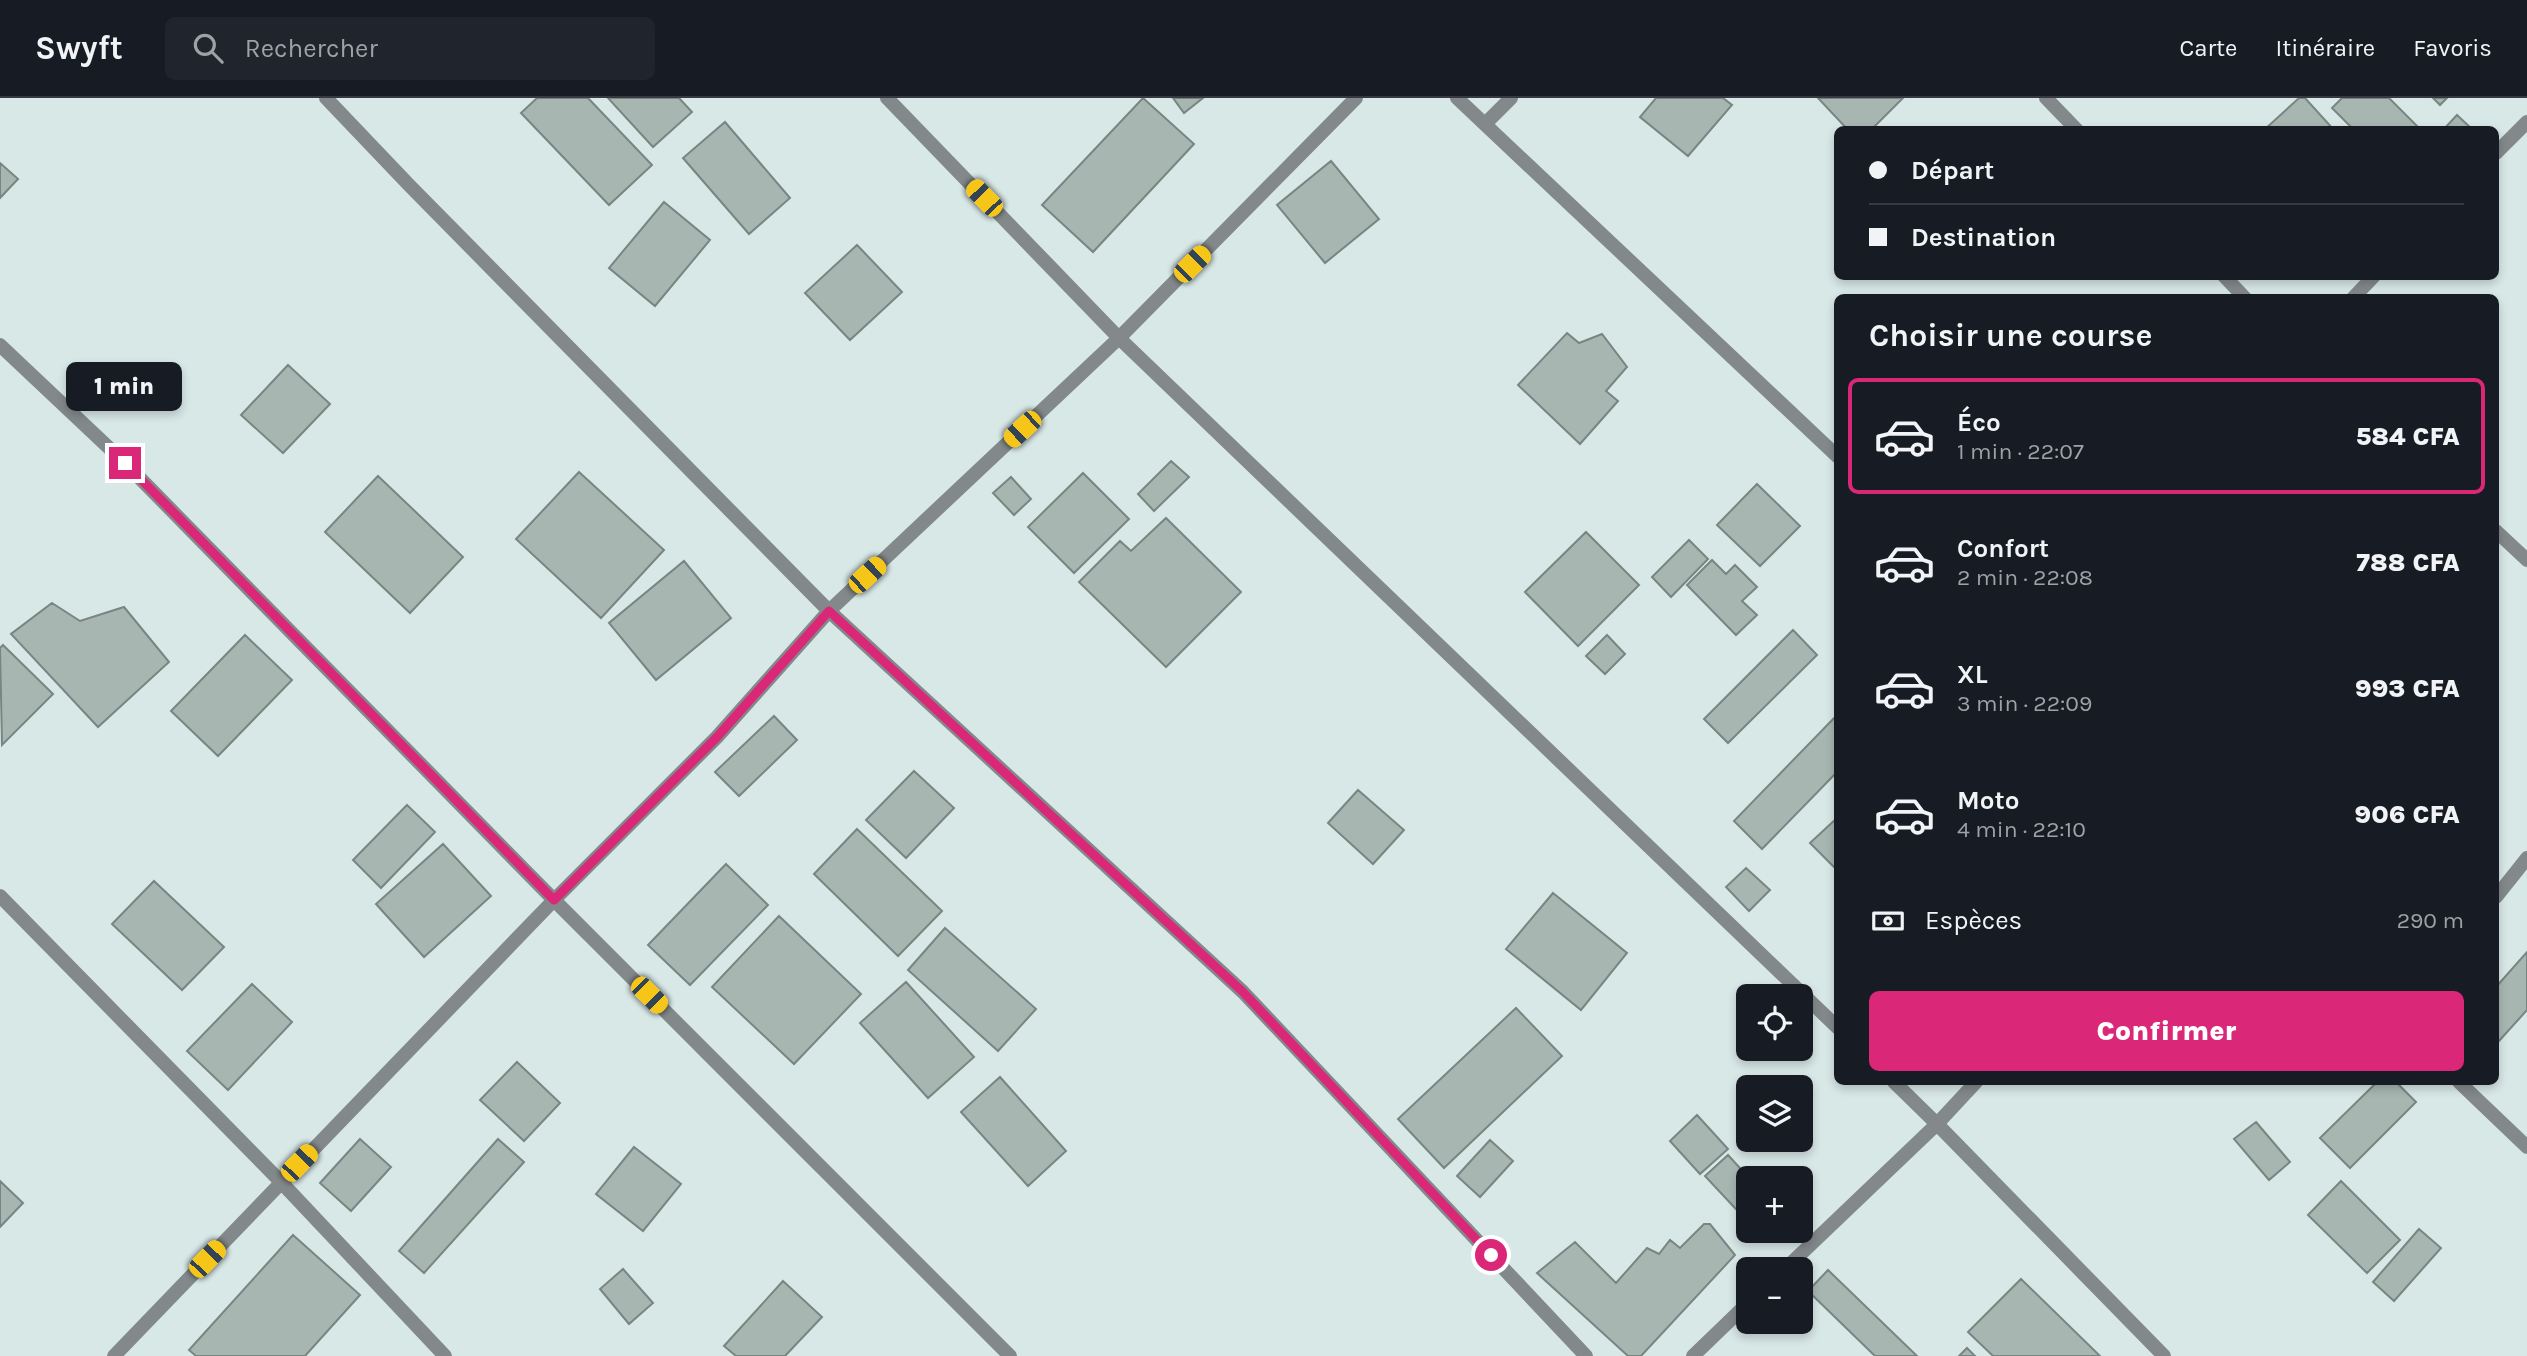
<!DOCTYPE html>
<html lang="fr">
<head>
<meta charset="utf-8">
<style>
  body { margin:0; font-family:Karla,sans-serif; background:#20242c; color:#f1f3f6; height:100vh; display:flex; flex-direction:column; font-size:26px; white-space:nowrap }
  * { box-sizing:border-box; margin:0 }
  p { font-size:23px; color:#9ea1a6 }
  .icon { flex:none; width:38px; height:38px; fill:none; stroke:currentColor; stroke-width:2; stroke-linecap:round; stroke-linejoin:round }
  .map { position:relative; flex:1; overflow:hidden }
  .panel { position:absolute; left:1834px; top:196px; width:665px; height:791px; display:flex; flex-direction:column; background:#171b24; border-radius:10px; box-shadow:0 4px 10px #0003 }
  .panel>* { flex:none }
  .top-card { position:absolute; left:1834px; top:28px; width:665px; height:154px; border-radius:10px; box-shadow:0 4px 10px #0003; display:grid; align-content:center; height:154px; padding:0 35px; background:#171b24 }
  .controls { position:absolute; left:1736px; top:886px; display:grid; gap:14px }
  .controls a { display:grid; place-items:center; width:77px; height:77px; border-radius:10px; background:#171b24; box-shadow:0 4px 10px #0003; font-size:35px }
  .end { position:absolute; width:32px; height:32px; margin:-16px; border:9px solid #db2777; background:#fff; box-shadow:0 0 0 4px #fff }
  .from { border-radius:50% }
  .bubble { position:absolute; height:49px; border-radius:10px; background:#171b24; box-shadow:0 4px 10px #0003; font-size:23px; font-weight:800; line-height:49px; text-align:center }
  .car { position:absolute; width:21px; height:42px; margin:-21px -10px; border-radius:9px; box-shadow:0 0 5px 2px #0007; background:linear-gradient(#f5c518 24%,#345 0 40%,#f5c518 0 76%,#345 0 86%,#f5c518 0) }
  .top-card b { display:flex; align-items:center; gap:24px; height:66px; font-size:26px }
  .top-card b+b { border-top:2px solid #363941 }
  .top-card i { width:18px; height:18px; background:#f1f3f6 }
  ul { padding:0; list-style:none }
  li { display:flex; align-items:center; gap:21px; height:116px; margin:0 14px 10px; padding:0 21px; border:4px solid transparent; border-radius:10px }
  li div { flex:1 }
  li b { display:block; font-size:26px }
  li em { font-style:normal; font-weight:800 }
  li.current { border-color:#db2777 }
  li>.icon { width:63px; height:63px; stroke-width:1.5 }
  h2 { padding:0 35px; font-size:32px; line-height:84px }
  .pay { display:flex; align-items:center; gap:18px; height:77px; padding:0 35px; font-size:26px }
  .pay p { margin-inline-start:auto }
  .cta { display:flex; gap:14px; margin-top:auto; padding:14px 35px }
  .cta a { flex:1; height:80px; border-radius:10px; background:#db2777; color:#fff; font-size:28px; font-weight:800; line-height:80px; text-align:center }
  header { display:flex; align-items:center; gap:42px; box-sizing:border-box; height:98px; padding:0 35px; background:#171b24; border-bottom:2px solid #363941 }
  header strong { font-size:33px }
  nav { display:flex; gap:38px; margin-inline-start:auto; font-size:24px }
  .search { width:490px; height:63px; background:#20242c; display:flex; align-items:center; gap:18px; box-sizing:border-box; padding:0 24px; border-radius:10px; color:#9ea1a6; font-size:26px }
  .map>svg:first-child { display:block }
  .building { fill:#a8b6b1; stroke:#798581; stroke-width:2 }
  .lines { fill:none; stroke-linecap:round; stroke-linejoin:round }
  .minor { stroke:#83898b; stroke-width:14 }
  .route { stroke:#db2777; stroke-width:9 }
</style>
</head>
<body>
<header>
<strong>Swyft</strong>
<div class="search"><svg class="icon" aria-label="search" viewBox="0 0 24 24"><circle cx="10" cy="10" r="6"/><path d="M15 15l6 6"/></svg>Rechercher</div>
<nav><a>Carte</a><a>Itinéraire</a><a>Favoris</a></nav>
</header>
<div class="map">
<svg width="2527" height="1258" viewBox="0 0 2527 1258">
  <rect width="100%" height="100%" fill="#d8e8e7"/>
  <!-- building -->
  <path class="building" d="M537,0H588L652,67L609,107L521,15Z
    M608,0H679L692,14L653,49Z
    M1143,0L1194,46L1093,154L1042,107Z
    M1173,0H1203L1184,15Z
    M1656,0H1723L1732,7L1688,58L1640,19Z
    M1818,0H1903L1871,32H1848Z
    M2299,0H2305L2334,32H2264Z
    M2342,0H2389L2421,32H2354L2332,10Z
    M2433,0H2447L2440,7Z
    M2457,17L2473,32H2443Z
    M725,24L790,100L749,136L683,60Z
    M1331,63L1379,121L1325,165L1277,107Z
    M0,65L18,81L0,100Z
    M664,104L710,142L655,208L609,170Z
    M857,147L902,194L850,242L805,195Z
    M1567,235L1579,245L1602,236L1627,269L1606,293L1618,303L1580,346L1518,287Z
    M288,267L330,306L283,355L241,317Z
    M1171,363L1189,379L1154,413L1138,396Z
    M579,374L664,452L601,520L516,441Z
    M1083,375L1129,421L1074,475L1028,429Z
    M378,378L463,459L410,515L325,434Z
    M1011,379L1031,401L1014,417L993,395Z
    M1757,386L1800,428L1760,468L1717,427Z
    M1166,420L1241,494L1166,569L1079,484L1120,443L1131,453Z
    M1586,434L1639,487L1578,548L1525,494Z
    M1689,442L1708,461L1671,499L1652,479Z
    M1712,462L1726,476L1735,467L1757,489L1742,503L1757,517L1736,537L1687,487Z
    M684,463L731,520L656,582L609,525Z
    M52,505L80,523L124,509L169,564L98,629L11,536Z
    M1793,532L1817,557L1728,645L1704,621Z
    M245,537L292,582L218,658L171,613Z
    M1607,537L1625,556L1605,576L1586,558Z
    M3,547L53,596L2,647L0,550Z
    M1838,616V673L1762,751L1734,723Z
    M774,618L797,642L739,698L715,674Z
    M914,673L954,710L906,760L866,722Z
    M1358,692L1404,732L1373,766L1328,725Z
    M407,707L435,734L381,790L353,762Z
    M1838,719V773L1810,745Z
    M857,731L942,813L898,858L814,776Z
    M443,746L491,798L424,859L376,806Z
    M726,766L768,807L690,887L648,847Z
    M1746,770L1770,792L1749,813L1726,789Z
    M154,783L224,849L182,892L112,826Z
    M1553,795L1627,855L1581,912L1506,851Z
    M779,818L861,896L794,966L712,889Z
    M945,830L1036,911L998,953L908,872Z
    M2527,854V912L2499,943L2496,940V889Z
    M906,884L974,959L928,1000L860,925Z
    M252,886L292,924L228,992L187,953Z
    M1516,910L1562,958L1444,1070L1398,1021Z
    M517,964L560,1005L524,1043L480,1002Z
    M1000,979L1066,1053L1028,1088L961,1014Z
    M2377,984H2396L2416,1004L2350,1070L2320,1040Z
    M1697,1017L1728,1051L1700,1076L1670,1043Z
    M2256,1024L2290,1064L2269,1082L2234,1041Z
    M360,1041L391,1069L351,1113L320,1085Z
    M498,1041L524,1064L424,1175L399,1153Z
    M1490,1042L1513,1063L1480,1099L1457,1078Z
    M634,1049L681,1086L643,1133L596,1096Z
    M1728,1057L1749,1080L1748,1124L1705,1078Z
    M0,1083L23,1105L0,1129Z
    M2341,1083L2400,1142L2367,1175L2308,1117Z
    M1704,1126H1710L1735,1157L1641,1258H1628L1537,1175L1575,1144L1616,1185L1647,1150L1659,1156L1670,1142L1680,1150Z
    M2419,1131L2441,1150L2394,1203L2373,1184Z
    M293,1137L360,1197L305,1258H196L189,1252Z
    M623,1171L653,1205L629,1226L600,1191Z
    M1828,1172L1917,1258H1875L1808,1193Z
    M2021,1181L2100,1258H1993L1968,1234Z
    M783,1183L822,1219L785,1258H736L724,1248Z
    M1967,1250L1975,1258H1959Z"/>
  <g class="lines">
    <!-- minor -->
    <path class="minor" d="M326,0L409,87L829,513L1243,894L1586,1258
      M887,0L1119,240L1838,930
      M1457,0L1838,359
      M2046,0L2077,32
      M1485,26L1511,0
      M2496,55L2527,24
      M2224,178L2245,200
      M2353,200L2374,178
      M0,247L125,365L554,802L1010,1258
      M2496,433L2527,462
      M0,798L281,1084L445,1258
      M2496,799L2527,760
      M1894,984L1937,1026L2164,1258
      M2459,984L2527,1049
      M1785,1171L1937,1026L1976,984
      M114,1258L554,802L717,639L829,513L1119,240L1356,0
      M1693,1258L1748,1205"/>
  </g>
  <g class="lines">
    <!-- route -->
    <path class="route" d="M125,365L554,802L717,639L829,513L1243,894L1491,1157"/>
  </g>
</svg>
<div class="controls">
<a><svg class="icon" aria-label="locate" viewBox="0 0 24 24"><circle cx="12" cy="12" r="6"/><path d="M12 2v4M12 18v4M2 12h4M18 12h4"/></svg></a>
<a><svg class="icon" aria-label="layers" viewBox="0 0 24 24"><path d="M12 4l9 5-9 5-9-5zM3 14l9 5 9-5"/></svg></a>
<a>+</a>
<a>−</a>
</div>
<i class="end from" style="left:1491px;top:1157px"></i>
<i class="end" style="left:125px;top:365px"></i>
<div class="bubble" style="left:66px;top:264px;width:116px">1 min</div>
<i class="car" style="left:984px;top:100px;rotate:316deg"></i>
<i class="car" style="left:1192px;top:166px;rotate:45deg"></i>
<i class="car" style="left:1022px;top:331px;rotate:227deg"></i>
<i class="car" style="left:867px;top:477px;rotate:47deg"></i>
<i class="car" style="left:649px;top:897px;rotate:135deg"></i>
<i class="car" style="left:299px;top:1065px;rotate:44deg"></i>
<i class="car" style="left:207px;top:1161px;rotate:44deg"></i>
<div class="top-card">
<b><i class="from"></i>Départ</b>
<b><i></i>Destination</b>
</div>
<section class="panel">
<h2>Choisir une course</h2>
<ul>
<li class="current"><svg class="icon" aria-label="car" viewBox="0 0 24 24"><path d="M5 17H2v-5l4-1 3-4h7l3 4 3 1v5h-3M9 17h6M6 11h13"/><circle cx="7" cy="17" r="2"/><circle cx="17" cy="17" r="2"/></svg><div><b>Éco</b><p>1 min · 22:07</p></div><em>584 CFA</em></li>
<li><svg class="icon" aria-label="car" viewBox="0 0 24 24"><path d="M5 17H2v-5l4-1 3-4h7l3 4 3 1v5h-3M9 17h6M6 11h13"/><circle cx="7" cy="17" r="2"/><circle cx="17" cy="17" r="2"/></svg><div><b>Confort</b><p>2 min · 22:08</p></div><em>788 CFA</em></li>
<li><svg class="icon" aria-label="car" viewBox="0 0 24 24"><path d="M5 17H2v-5l4-1 3-4h7l3 4 3 1v5h-3M9 17h6M6 11h13"/><circle cx="7" cy="17" r="2"/><circle cx="17" cy="17" r="2"/></svg><div><b>XL</b><p>3 min · 22:09</p></div><em>993 CFA</em></li>
<li><svg class="icon" aria-label="car" viewBox="0 0 24 24"><path d="M5 17H2v-5l4-1 3-4h7l3 4 3 1v5h-3M9 17h6M6 11h13"/><circle cx="7" cy="17" r="2"/><circle cx="17" cy="17" r="2"/></svg><div><b>Moto</b><p>4 min · 22:10</p></div><em>906 CFA</em></li>
</ul>
<div class="pay"><svg class="icon" aria-label="cash" viewBox="0 0 24 24"><path d="M3 7h18v10H3z"/><circle cx="12" cy="12" r="2"/></svg>Espèces<p>290 m</p></div>
<div class="cta"><a>Confirmer</a></div>
</section>
</div>
</body>
</html>
